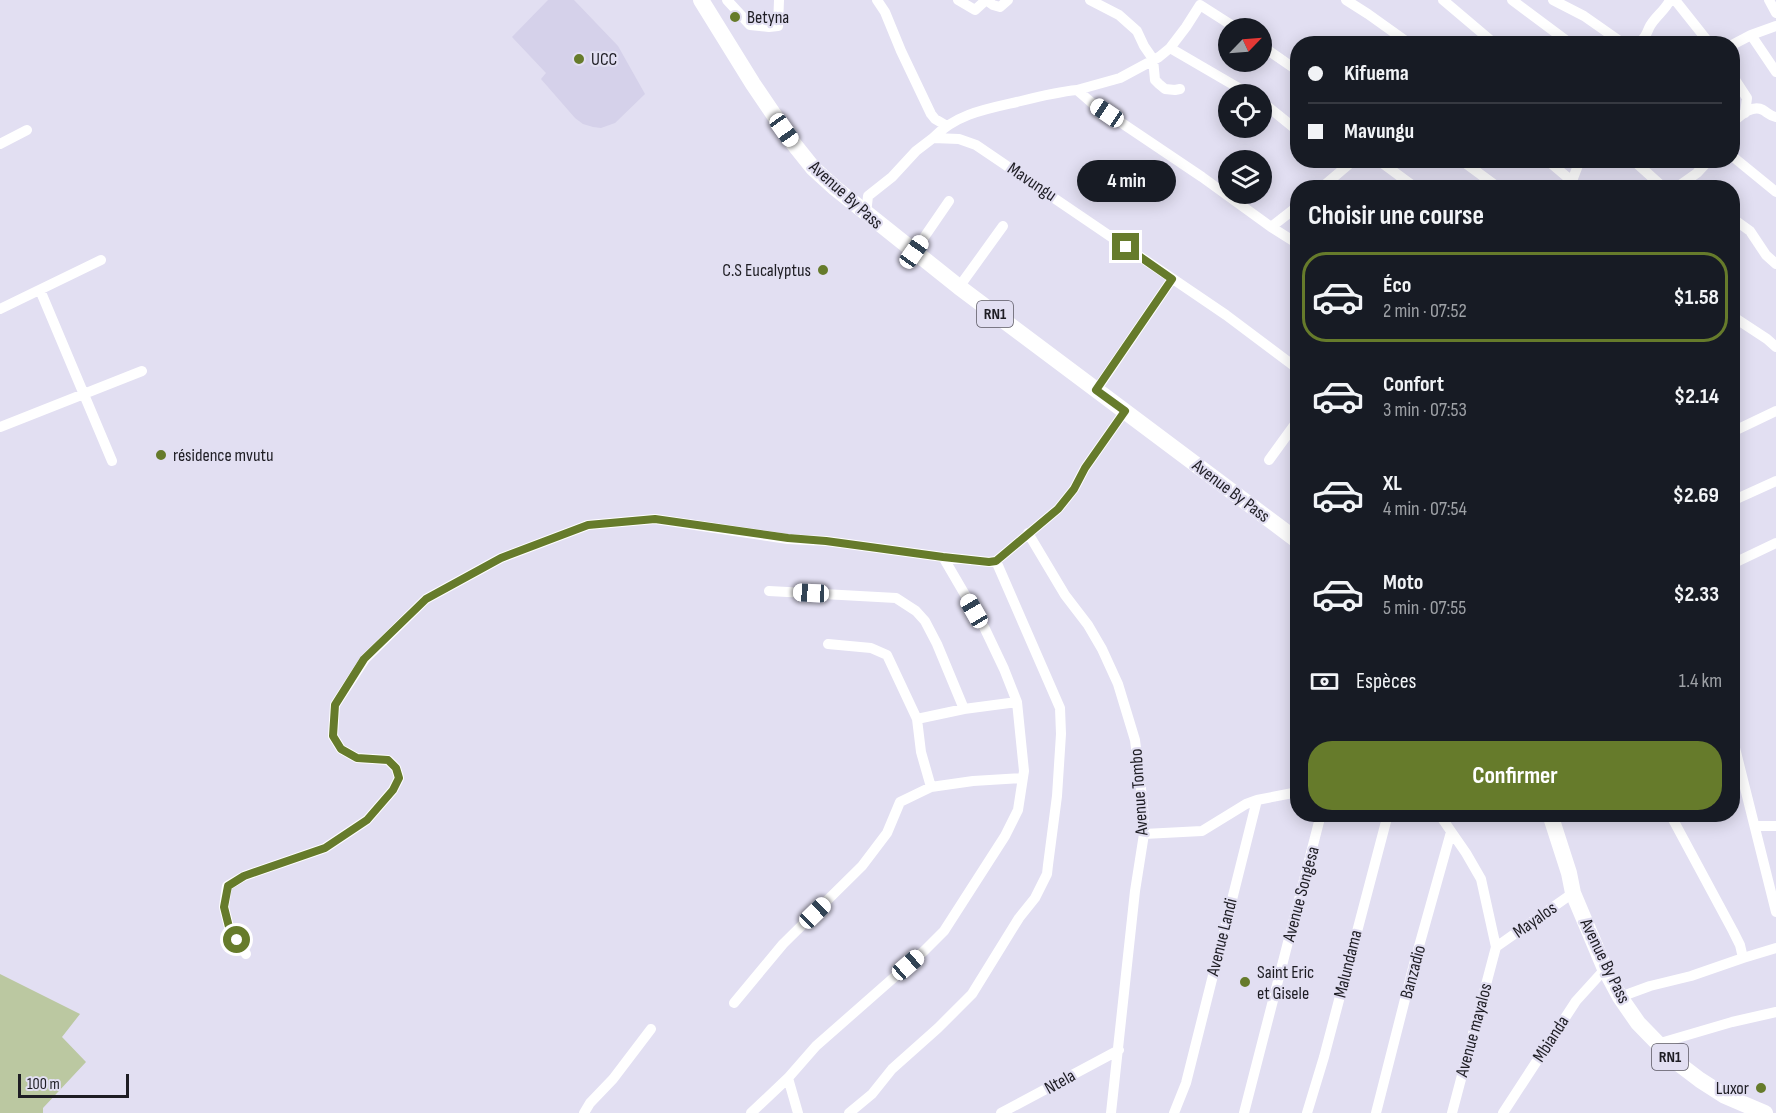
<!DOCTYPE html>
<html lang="fr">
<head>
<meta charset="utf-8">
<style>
  body { margin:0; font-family:"Sofia Sans Condensed",sans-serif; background:#242831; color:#f1f3f6; height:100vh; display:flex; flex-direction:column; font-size:22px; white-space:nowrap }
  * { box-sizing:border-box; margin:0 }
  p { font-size:20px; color:#9ea1a6 }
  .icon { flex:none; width:33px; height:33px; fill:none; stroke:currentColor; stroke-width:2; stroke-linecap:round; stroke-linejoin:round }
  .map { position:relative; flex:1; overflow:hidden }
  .side { position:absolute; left:1290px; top:180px; width:450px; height:642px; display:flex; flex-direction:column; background:#171b24; border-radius:24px; box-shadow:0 3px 15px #0003 }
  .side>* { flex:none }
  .guide { position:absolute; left:1290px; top:36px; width:450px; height:132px; border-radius:24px; box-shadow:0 3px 15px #0003; display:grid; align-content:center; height:132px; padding:0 18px; background:#171b24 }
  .needle { width:39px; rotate:65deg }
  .fabs { position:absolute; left:1218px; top:18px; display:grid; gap:12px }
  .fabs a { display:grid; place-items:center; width:54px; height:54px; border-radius:50%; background:#171b24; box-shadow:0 3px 15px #0003; font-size:30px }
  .scale { position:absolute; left:18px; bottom:15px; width:111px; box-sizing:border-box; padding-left:6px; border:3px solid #1e1d24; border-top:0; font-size:16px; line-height:21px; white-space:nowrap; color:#1e1d24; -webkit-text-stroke:4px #e2dff2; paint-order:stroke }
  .end { position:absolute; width:27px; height:27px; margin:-14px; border:8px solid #667b2b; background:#fff; box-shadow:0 0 0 3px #fff }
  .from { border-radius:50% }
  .bubble { position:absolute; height:42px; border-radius:21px; background:#171b24; box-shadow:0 3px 15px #0003; font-size:20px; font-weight:700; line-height:42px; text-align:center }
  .car { position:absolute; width:18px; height:36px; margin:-18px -9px; border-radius:8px; box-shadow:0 0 4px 2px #0007; background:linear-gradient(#fff 24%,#345 0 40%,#fff 0 76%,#345 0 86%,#fff 0) }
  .guide b { display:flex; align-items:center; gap:21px; height:57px; font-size:22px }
  .guide b+b { border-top:2px solid #363941 }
  .guide i { width:15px; height:15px; background:#f1f3f6 }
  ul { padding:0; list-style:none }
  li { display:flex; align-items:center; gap:18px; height:90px; margin:0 12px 9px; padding:0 6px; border:3px solid transparent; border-radius:24px }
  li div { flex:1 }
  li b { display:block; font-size:22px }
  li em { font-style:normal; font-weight:700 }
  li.current { border-color:#667b2b }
  li>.icon { width:54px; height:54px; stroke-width:1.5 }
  h2 { padding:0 18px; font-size:27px; line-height:72px }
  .pay { display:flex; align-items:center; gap:15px; height:66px; padding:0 18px; font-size:22px }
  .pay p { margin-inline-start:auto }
  .cta { display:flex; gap:12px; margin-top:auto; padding:12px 18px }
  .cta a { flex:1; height:69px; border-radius:24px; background:#667b2b; color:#fff; font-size:24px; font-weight:700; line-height:69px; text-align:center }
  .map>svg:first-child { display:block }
  .built { fill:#d5d1ea }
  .green { fill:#bbc8a1 }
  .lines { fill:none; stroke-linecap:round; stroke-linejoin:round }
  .minor { stroke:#fff; stroke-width:10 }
  .highway { stroke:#fff; stroke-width:16 }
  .route { stroke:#667b2b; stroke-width:8 }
  .poi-dot { fill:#667b2b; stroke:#e2dff2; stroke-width:2 }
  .labels { text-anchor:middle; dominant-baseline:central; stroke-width:4.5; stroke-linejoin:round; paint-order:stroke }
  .shield { fill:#e2dff2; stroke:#595762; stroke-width:1.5 }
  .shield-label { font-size:16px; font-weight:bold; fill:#1e1d24 }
  .poi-label { font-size:18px; fill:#1e1d24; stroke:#e2dff2; text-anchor:start }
  .street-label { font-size:18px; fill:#1e1d24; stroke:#e2dff2 }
</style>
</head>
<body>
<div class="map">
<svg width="1776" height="1113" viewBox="0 0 1776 1113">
  <rect width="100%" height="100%" fill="#e2dff2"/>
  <!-- built -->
  <path class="built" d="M548,0H574L618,46L645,94L615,123L601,128L593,127L583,124L575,118L541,79L546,73L512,37Z"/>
  <!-- green -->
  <path class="green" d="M0,974L80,1014L62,1037L86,1062L43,1108V1113H0Z"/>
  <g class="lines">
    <!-- minor -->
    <path class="minor" d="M727,0L750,25L769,27L778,26L779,0
      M877,0L885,12L901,51L931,114L935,119L947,126
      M958,0L975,10L986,0
      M986,0L993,5L1000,7L1008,0
      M1090,0L1119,15L1137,31L1144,46L1153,59L1155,80L1159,84L1165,89L1175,90L1180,89
      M1346,0L1368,14L1410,44
      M1443,0L1495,44
      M1512,0L1571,44
      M1553,0L1584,16L1624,44
      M1675,0L1710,44
      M1769,0L1776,13
      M1751,35L1776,72
      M1638,44C1645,38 1646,35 1649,28C1654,17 1665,11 1670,0
      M1732,45L1751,35L1776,26
      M1262,46L1298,71
      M1170,48L1249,94
      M1732,75L1747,98L1745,113
      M1077,90L1120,78L1159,57L1170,48L1186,27L1200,5L1236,28
      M1262,102L1298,131
      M1732,123C1740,116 1752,104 1763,110C1768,113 1770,116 1776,117
      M933,138C956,114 986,109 1017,102C1037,97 1056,92 1077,90L1092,103L1202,177L1271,227L1298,244
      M0,144L27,130
      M1732,156L1776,192
      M1378,160L1416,188
      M1461,160L1499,188
      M1547,160L1580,188
      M1633,160L1664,188
      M1680,185L1697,173L1709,160
      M1321,188L1354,160
      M1565,188L1572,181L1580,160
      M866,214L868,196L892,177L916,151L933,138L959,139L976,145L1226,315L1298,369
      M1732,218L1750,231L1766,255L1776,264
      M1271,227L1298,206
      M914,252L949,201
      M959,287L1003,226
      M40,290L112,461
      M0,309L101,260
      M1732,316L1767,339L1776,347
      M1097,389L1172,279
      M0,427L142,371
      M1732,432L1776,411
      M1269,460L1298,420
      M1732,501L1776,481
      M1028,533L1065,595L1088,625L1102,649L1118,684L1135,740L1143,805L1144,834L1135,891L1111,1113
      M1732,564L1776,543
      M769,591L896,598L916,611L925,621L937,644L964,709
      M828,644L871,648L887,655L917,719L921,752L931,787
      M917,719L964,709L1017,702
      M1732,736L1776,912
      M1439,814L1466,853L1481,879L1496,947L1452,1113
      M1670,814L1733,931L1740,945L1743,958
      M1756,826H1776
      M1144,834L1202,831L1246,804L1257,800
      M1496,947L1573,893
      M246,954L229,927L224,907L227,886L244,876L325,848L367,820L393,790L399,778L396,768L388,760L357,758L341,749L333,736L335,705L365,659L426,599L501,558L588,525L655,519L788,539L826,541L943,557L989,562L996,561L1058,509L1074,489L1085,468L1125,411
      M1620,997L1650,986L1691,976L1743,958L1776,948
      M734,1003L783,944L862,866L887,833L900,802L931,787L973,781L1023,778
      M1657,1044L1732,1022L1776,1012
      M788,1078L798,1113
      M584,1113L590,1103L613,1079L651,1029
      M751,1113L788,1078L816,1046L924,951L944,931L1005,836L1018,810L1024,771L1017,702L1004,669L985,629L943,557
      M849,1113L872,1094L892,1069L938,1028L972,994L1019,918L1035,898L1047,874L1048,865L1057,796L1061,734L1060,708L996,561
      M1001,1113L1119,1050
      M1174,1113L1186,1083L1257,800L1298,792
      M1244,1113L1321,814
      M1307,1113L1324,1057L1388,814
      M1376,1113L1414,964L1451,832
      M1503,1113L1576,1001L1605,969"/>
    <!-- highway -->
    <path class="highway" d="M701,0L753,84L793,143L813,168L835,188L959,287L1298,541
      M1550,814L1569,873L1573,893L1605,969L1620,997L1638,1023L1675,1061L1700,1080L1725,1096L1765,1113"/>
  </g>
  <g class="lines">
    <!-- route -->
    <path class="route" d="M237,940L229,927L224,907L228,886L244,876L325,848L367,820L393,790L399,778L396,768L388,760L357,758L341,749L333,736L335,705L364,659L426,599L501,558L588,525L655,519L788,538L826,541L943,557L989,562L996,561L1058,509L1074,489L1085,468L1125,411L1096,390L1172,279L1126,247"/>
  </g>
  <!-- markers -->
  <g class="poi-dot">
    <circle cx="735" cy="17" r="6"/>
    <circle cx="579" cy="59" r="6"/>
    <circle cx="823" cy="270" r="6"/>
    <circle cx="161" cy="455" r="6"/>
    <circle cx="1245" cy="982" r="6"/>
    <circle cx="1761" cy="1088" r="6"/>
  </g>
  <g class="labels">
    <!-- shield labels -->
    <g class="shield">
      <rect x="977" y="301" width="36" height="26" rx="4.5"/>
      <rect x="1652" y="1044" width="36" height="26" rx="4.5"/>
    </g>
    <g class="shield-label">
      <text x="995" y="314">RN1</text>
      <text x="1670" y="1057">RN1</text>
    </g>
    <!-- poi labels -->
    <g class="poi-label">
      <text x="747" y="17">Betyna</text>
      <text x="591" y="59">UCC</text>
      <text x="811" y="270" text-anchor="end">C.S Eucalyptus</text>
      <text x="173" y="455">résidence mvutu</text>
      <text x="1257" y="972">Saint Eric<tspan x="1257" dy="21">et Gisele</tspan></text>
      <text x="1749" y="1088" text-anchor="end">Luxor</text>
    </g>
    <!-- street labels -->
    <g class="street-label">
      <text transform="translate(1032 182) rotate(34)">Mavungu</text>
      <text transform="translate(846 195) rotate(42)">Avenue By Pass</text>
      <text transform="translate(1231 491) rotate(37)">Avenue By Pass</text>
      <text transform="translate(1139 792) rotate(-94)">Avenue Tombo</text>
      <text transform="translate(1301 894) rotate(-75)">Avenue Songesa</text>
      <text transform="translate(1535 920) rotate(-35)">Mayalos</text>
      <text transform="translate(1222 937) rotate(-76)">Avenue Landi</text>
      <text transform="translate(1605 961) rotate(64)">Avenue By Pass</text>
      <text transform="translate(1348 964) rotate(-76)">Malundama</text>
      <text transform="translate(1413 972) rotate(-75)">Banzadio</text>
      <text transform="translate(1474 1030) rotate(-75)">Avenue mayalos</text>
      <text transform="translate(1551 1039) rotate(-57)">Mbianda</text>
      <text transform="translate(1060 1082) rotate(-29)">Ntela</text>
    </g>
  </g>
</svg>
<div class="fabs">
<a><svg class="needle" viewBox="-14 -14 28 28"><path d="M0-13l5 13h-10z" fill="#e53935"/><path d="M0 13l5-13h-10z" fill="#9ea1a6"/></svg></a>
<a><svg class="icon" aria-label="locate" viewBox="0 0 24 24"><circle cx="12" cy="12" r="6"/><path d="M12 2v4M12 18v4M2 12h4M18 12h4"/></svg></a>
<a><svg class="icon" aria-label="layers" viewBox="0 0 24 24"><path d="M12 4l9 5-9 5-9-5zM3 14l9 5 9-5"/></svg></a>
</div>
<div class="scale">100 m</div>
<i class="end from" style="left:237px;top:940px"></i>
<i class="end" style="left:1126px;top:247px"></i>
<div class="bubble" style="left:1077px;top:160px;width:99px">4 min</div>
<i class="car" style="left:1107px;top:113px;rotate:304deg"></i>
<i class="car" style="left:784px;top:130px;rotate:145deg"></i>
<i class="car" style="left:914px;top:252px;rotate:35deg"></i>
<i class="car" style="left:811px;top:593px;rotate:273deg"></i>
<i class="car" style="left:974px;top:611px;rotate:330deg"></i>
<i class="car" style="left:815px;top:913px;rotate:46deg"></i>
<i class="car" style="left:908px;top:965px;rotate:49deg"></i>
<div class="guide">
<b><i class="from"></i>Kifuema</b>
<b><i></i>Mavungu</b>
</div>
<section class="side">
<h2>Choisir une course</h2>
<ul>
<li class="current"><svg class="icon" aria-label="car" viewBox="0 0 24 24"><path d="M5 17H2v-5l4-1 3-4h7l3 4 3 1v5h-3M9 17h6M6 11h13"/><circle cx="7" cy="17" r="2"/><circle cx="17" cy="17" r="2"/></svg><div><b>Éco</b><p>2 min · 07:52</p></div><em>$1.58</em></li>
<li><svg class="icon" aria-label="car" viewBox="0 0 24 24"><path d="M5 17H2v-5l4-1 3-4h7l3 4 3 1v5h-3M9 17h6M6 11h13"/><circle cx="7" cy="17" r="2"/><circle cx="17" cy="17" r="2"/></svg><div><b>Confort</b><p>3 min · 07:53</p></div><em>$2.14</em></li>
<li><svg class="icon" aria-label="car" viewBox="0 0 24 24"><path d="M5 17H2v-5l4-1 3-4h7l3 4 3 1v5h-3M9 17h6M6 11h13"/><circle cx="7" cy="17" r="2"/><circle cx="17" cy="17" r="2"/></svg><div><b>XL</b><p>4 min · 07:54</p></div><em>$2.69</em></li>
<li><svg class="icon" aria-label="car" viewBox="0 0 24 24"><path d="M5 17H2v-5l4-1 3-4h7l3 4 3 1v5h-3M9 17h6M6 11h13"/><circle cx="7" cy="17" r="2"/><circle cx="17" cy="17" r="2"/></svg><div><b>Moto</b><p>5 min · 07:55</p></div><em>$2.33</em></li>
</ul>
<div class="pay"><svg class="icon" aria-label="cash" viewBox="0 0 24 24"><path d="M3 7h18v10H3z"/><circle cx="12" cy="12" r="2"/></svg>Espèces<p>1.4 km</p></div>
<div class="cta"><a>Confirmer</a></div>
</section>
</div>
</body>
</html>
